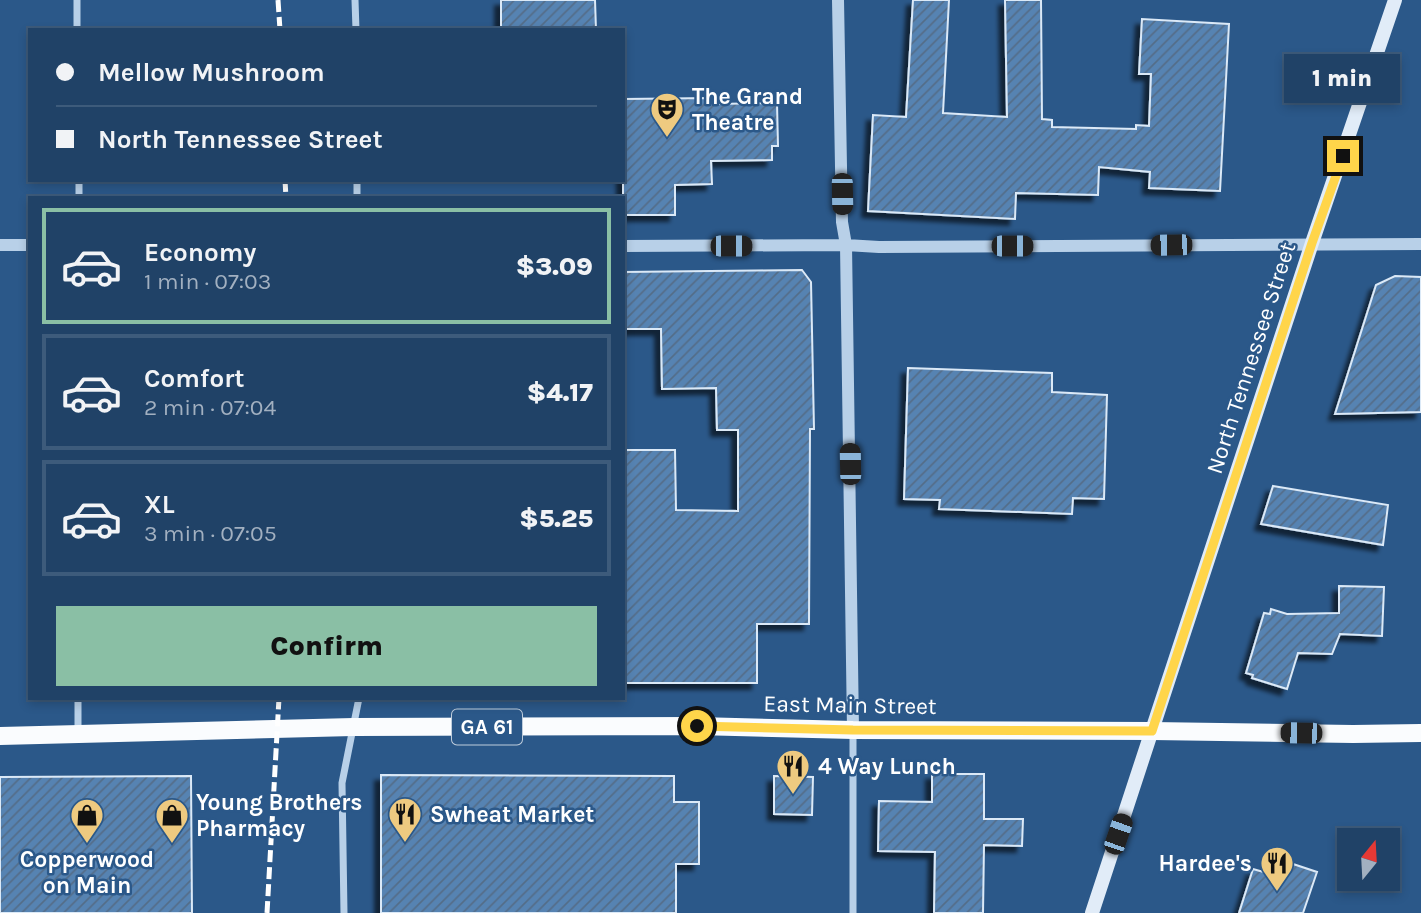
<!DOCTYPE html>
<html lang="en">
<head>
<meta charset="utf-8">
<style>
  body { margin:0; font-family:Karla,sans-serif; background:#2d4d70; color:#f1f3f6; height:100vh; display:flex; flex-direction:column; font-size:26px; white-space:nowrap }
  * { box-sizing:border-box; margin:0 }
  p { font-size:23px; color:#a2b0c0 }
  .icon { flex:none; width:38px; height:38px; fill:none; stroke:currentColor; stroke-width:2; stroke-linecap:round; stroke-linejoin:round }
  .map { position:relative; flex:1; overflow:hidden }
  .details { position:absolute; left:28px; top:196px; width:597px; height:504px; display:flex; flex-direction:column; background:#204267; border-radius:0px; box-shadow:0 4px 10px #0003,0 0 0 2px #3d5b7b }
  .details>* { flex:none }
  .hud { position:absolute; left:28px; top:28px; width:597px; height:154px; border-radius:0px; box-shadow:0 4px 10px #0003,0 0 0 2px #3d5b7b; display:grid; align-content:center; height:154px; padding:0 28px; background:#204267 }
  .needle { width:46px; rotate:18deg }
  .controls { position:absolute; left:1337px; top:828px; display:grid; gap:14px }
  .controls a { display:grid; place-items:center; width:63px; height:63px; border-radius:0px; background:#204267; box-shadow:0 4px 10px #0003,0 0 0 2px #3d5b7b; font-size:35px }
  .end { position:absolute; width:32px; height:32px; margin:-16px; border:9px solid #ffd54a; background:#111; box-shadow:0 0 0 4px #111 }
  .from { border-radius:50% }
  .bubble { position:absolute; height:49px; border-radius:0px; background:#204267; box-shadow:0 4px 10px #0003,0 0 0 2px #3d5b7b; font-size:23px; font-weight:800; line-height:49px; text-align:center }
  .car { position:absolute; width:21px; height:42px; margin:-21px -10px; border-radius:9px; box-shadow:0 0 5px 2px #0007; background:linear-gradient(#222 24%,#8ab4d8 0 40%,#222 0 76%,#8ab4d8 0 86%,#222 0) }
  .hud b { display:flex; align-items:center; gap:24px; height:66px; font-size:26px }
  .hud b+b { border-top:2px solid #3d5b7b }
  .hud i { width:18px; height:18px; background:#f1f3f6 }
  ul { padding:12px 0 0; list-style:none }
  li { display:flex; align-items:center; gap:21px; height:116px; margin:0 14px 10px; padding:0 14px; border:4px solid #3d5b7b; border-radius:0px }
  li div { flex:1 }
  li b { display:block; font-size:26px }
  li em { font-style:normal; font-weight:800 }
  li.selected { border-color:#8abfa5 }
  li>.icon { width:63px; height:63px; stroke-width:1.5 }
  .primary-button { display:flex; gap:14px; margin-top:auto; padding:14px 28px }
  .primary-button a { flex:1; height:80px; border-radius:0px; background:#8abfa5; color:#111; font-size:28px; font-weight:800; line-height:80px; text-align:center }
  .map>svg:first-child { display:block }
  .building { fill:url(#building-hatch); stroke:#dbe9f7; stroke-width:2; filter:url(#shadow) }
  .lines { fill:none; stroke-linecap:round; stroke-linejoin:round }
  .minor { stroke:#b8d0e8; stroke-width:7 }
  .tertiary { stroke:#b8d0e8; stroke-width:12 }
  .secondary { stroke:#e1ecf8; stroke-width:14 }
  .primary { stroke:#fafcfe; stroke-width:18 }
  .rail { stroke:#fff; stroke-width:5; stroke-dasharray:12 5; stroke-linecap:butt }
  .route { stroke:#ffd54a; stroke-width:9 }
  .labels { text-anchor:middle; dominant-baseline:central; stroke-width:5; stroke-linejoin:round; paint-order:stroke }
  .shield { fill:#2b5889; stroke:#bfcddc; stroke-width:2 }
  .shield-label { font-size:21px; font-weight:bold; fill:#fff }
  .poi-label { font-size:23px; font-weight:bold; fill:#fff; stroke:#2b5889; text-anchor:start }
  .street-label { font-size:23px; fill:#fff; stroke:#2b5889 }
</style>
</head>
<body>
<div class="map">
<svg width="1421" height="913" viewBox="0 0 1421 913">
  <defs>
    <pattern id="building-hatch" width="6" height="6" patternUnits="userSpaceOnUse" patternTransform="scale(1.75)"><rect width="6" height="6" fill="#5783b2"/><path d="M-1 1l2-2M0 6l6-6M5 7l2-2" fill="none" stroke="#536d89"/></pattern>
    <filter id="shadow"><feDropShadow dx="-6" dy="6" stdDeviation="2" flood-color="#0009"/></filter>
  </defs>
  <rect width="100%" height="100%" fill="#2b5889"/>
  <!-- building -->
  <path class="building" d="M501,0H595L596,30H501Z
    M913,0H949L943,113L1007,117L1005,0H1041L1042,119L1052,120V127L1136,129V125L1149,126L1151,74H1139L1142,19L1229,24L1220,191L1149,188L1150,172L1099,167L1098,195L1016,193L1015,219L868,211L873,115L906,117Z
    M711,98V104L777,103L778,146H772V160L711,161L712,184L675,185V215H623V99Z
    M802,270L811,282L814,429H810L809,624H757V683H623V450H675L676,510L738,511V430H717L716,388L662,389L661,329H623V272Z
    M1395,276L1421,277V412L1335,414L1376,285Z
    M908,368L1052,373V392L1107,395L1104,499L1073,498L1072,514L939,509L940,500L904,499Z
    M1273,486L1388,505L1383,545L1261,524Z
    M1339,586L1384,587L1382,636L1340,634L1332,654L1298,653L1287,689L1252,678L1253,675L1246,673L1264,613L1270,614L1271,609L1287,614L1339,613Z
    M932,774H984V819H1023L1022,846L984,845L983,913H934L935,852L878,851L879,801L932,802Z
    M381,775L674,776V802H699V864H676V913H381Z
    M191,776L192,913H0V777Z
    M774,776L813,777L812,815L774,814Z
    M1272,857L1317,872L1303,913H1239L1253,869L1267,873Z"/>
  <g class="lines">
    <!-- minor -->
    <path class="minor" d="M77,0V30
      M355,0L356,30
      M79,180V198
      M357,180V198
      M78,733V698
      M344,913L342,783L359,698
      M853,913V732"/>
    <!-- tertiary -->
    <path class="tertiary" d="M838,0L842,222L846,245L853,730
      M0,245H30
      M623,246L846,245L879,247L1421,244"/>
    <!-- secondary -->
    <path class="secondary" d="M1092,913L1312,243L1395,0"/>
    <!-- primary -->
    <path class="primary" d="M0,736L353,727L697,726L853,730L1152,731L1353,734L1421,733"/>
    <!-- rail -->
    <path class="rail" d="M278,0L280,30
      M285,180L286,198
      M267,913L279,698"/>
  </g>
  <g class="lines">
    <!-- route -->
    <path class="route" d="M697,726L853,730L1152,731L1312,243L1343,156"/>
  </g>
  <!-- icons -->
  <defs>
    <symbol id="theatre-pin" viewBox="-11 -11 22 30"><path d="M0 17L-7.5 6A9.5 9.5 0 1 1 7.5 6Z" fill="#eeca80" stroke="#2b5889"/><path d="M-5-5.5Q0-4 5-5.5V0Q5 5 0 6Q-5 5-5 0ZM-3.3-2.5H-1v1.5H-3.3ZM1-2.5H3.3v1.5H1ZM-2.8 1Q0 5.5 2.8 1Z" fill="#111"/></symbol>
    <symbol id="restaurant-pin" viewBox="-11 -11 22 30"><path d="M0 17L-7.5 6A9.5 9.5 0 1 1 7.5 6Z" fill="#eeca80" stroke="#2b5889"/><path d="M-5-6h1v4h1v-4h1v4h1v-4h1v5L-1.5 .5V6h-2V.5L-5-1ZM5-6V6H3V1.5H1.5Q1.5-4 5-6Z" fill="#111"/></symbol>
    <symbol id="shop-pin" viewBox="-11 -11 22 30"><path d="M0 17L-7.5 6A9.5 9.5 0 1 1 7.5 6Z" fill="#eeca80" stroke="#2b5889"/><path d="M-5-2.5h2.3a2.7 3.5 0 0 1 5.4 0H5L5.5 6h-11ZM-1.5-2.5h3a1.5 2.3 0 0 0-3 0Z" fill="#111"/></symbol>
  </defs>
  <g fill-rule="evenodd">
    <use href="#theatre-pin" x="648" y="90" width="38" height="52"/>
    <use href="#restaurant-pin" x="774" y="747" width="38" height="52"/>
    <use href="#restaurant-pin" x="386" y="795" width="38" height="52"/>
    <use href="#shop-pin" x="68" y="796" width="38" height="52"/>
    <use href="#shop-pin" x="153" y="796" width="38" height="52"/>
    <use href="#restaurant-pin" x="1258" y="844" width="38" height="52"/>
  </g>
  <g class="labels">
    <!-- shield labels -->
    <rect class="shield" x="452" y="709.5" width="70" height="35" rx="5"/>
    <g class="shield-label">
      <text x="487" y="727">GA 61</text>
    </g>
    <!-- poi labels -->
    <g class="poi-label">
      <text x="692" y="96">The Grand<tspan x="692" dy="26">Theatre</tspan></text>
      <text x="818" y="766">4 Way Lunch</text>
      <text x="196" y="802">Young Brothers<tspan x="196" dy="26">Pharmacy</tspan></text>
      <text x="430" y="814">Swheat Market</text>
      <text x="87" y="859" text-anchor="middle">Copperwood<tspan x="87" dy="26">on Main</tspan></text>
      <text x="1252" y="863" text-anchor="end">Hardee's</text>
    </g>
    <!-- street labels -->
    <g class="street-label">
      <text transform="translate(1251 358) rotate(-72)">North Tennessee Street</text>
      <text transform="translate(850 705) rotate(1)">East Main Street</text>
    </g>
  </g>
</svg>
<div class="controls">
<a><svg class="needle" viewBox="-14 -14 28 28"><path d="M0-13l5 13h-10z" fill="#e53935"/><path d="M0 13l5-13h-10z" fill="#a2b0c0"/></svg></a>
</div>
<i class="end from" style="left:697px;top:726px"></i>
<i class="end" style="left:1343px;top:156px"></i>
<div class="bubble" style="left:1284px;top:54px;width:116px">1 min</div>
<i class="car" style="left:842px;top:194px;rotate:179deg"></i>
<i class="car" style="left:1171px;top:245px;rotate:269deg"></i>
<i class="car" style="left:731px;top:246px;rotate:90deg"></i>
<i class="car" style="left:1012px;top:246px;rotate:90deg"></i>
<i class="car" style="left:850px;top:464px;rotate:359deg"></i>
<i class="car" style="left:1301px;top:733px;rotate:271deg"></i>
<i class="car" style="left:1118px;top:834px;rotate:19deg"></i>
<div class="hud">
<b><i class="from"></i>Mellow Mushroom</b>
<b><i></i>North Tennessee Street</b>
</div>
<section class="details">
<ul>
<li class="selected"><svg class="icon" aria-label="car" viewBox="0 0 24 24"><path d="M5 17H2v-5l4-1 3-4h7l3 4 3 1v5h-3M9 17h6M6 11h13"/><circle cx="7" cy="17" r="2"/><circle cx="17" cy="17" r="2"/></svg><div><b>Economy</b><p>1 min · 07:03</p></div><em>$3.09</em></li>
<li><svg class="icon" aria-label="car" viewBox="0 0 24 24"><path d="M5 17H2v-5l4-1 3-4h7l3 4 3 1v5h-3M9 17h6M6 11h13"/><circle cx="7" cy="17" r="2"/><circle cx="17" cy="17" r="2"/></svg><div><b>Comfort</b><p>2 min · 07:04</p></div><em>$4.17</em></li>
<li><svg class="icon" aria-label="car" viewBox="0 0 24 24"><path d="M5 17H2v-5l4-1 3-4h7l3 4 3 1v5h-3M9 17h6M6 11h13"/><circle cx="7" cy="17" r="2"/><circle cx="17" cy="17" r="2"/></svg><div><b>XL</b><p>3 min · 07:05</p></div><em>$5.25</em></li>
</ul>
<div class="primary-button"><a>Confirm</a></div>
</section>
</div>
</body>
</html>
